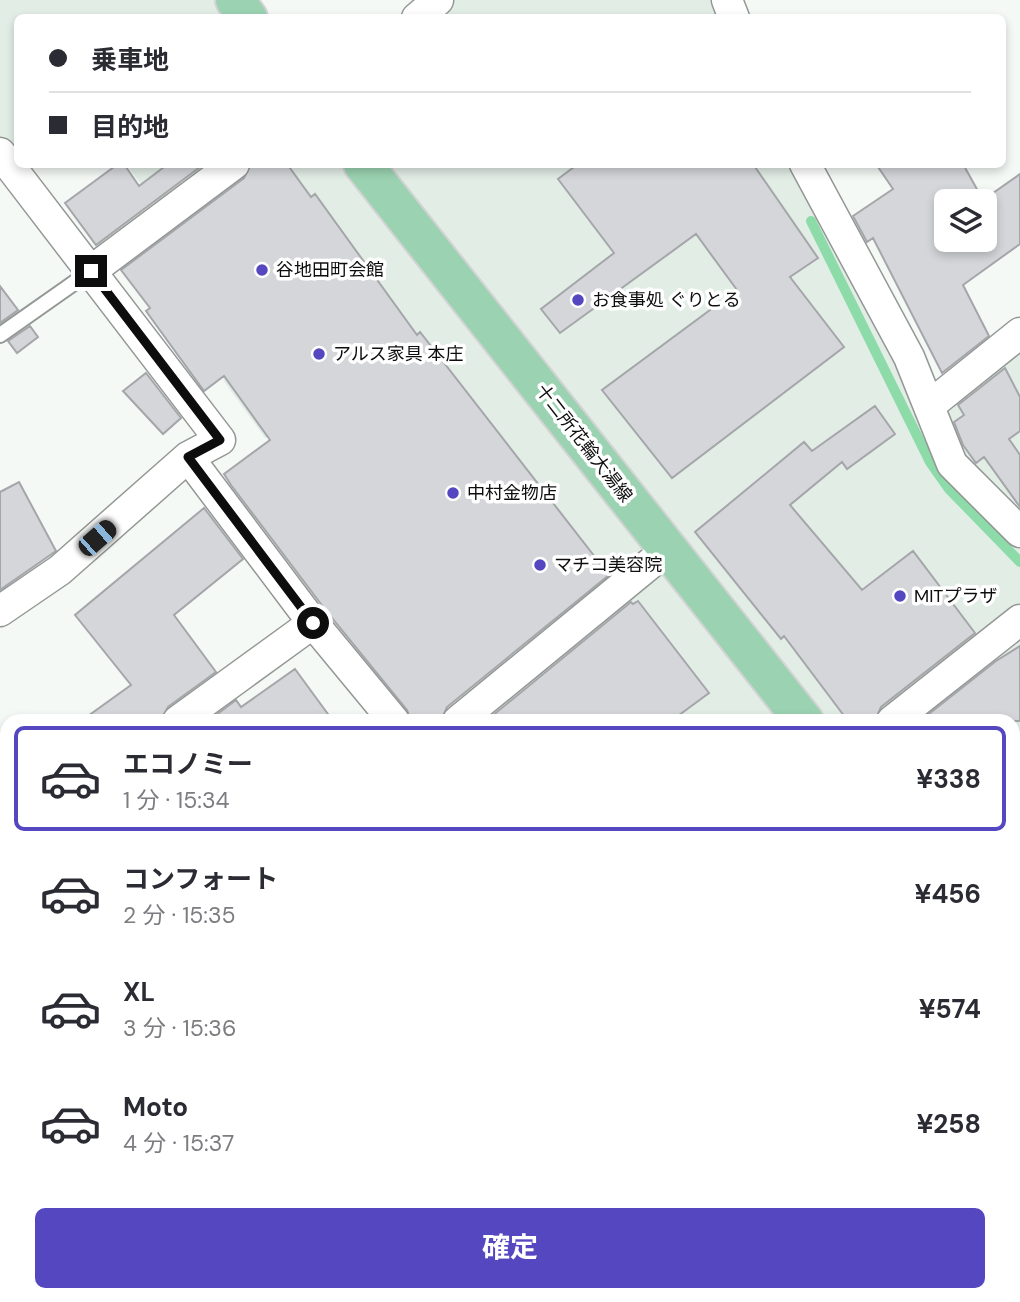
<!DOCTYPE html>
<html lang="ja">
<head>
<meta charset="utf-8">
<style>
  body { margin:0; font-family:"DM Sans","Noto Sans JP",sans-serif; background:#f7f7f7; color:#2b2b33; height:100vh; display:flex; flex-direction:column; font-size:26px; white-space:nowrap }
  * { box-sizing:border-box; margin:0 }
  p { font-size:23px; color:#7c7c81 }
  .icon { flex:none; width:38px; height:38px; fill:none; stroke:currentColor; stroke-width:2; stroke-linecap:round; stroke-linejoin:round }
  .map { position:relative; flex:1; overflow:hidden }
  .side { position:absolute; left:0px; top:714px; width:1020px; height:588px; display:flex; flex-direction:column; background:#fff; border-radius:21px 21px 0 0; box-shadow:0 4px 10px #0003 }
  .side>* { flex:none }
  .banner { position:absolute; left:14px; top:14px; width:992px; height:154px; border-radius:10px; box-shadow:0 4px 10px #0003; display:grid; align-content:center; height:154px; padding:0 35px; background:#fff }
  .tools { position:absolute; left:934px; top:189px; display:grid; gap:14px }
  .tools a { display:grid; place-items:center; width:63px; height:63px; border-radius:10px; background:#fff; box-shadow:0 4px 10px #0003; font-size:35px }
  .end { position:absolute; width:32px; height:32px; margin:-16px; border:9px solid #0c0d0c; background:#fff; box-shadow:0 0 0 4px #fff }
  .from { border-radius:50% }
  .car { position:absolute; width:21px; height:42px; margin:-21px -10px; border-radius:9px; box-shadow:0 0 5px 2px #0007; background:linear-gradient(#222 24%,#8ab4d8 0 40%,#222 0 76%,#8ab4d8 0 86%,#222 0) }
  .banner b { display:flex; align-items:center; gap:24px; height:66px; font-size:26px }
  .banner b+b { border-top:2px solid #e1e1e2 }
  .banner i { width:18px; height:18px; background:#2b2b33 }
  ul { padding:12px 0 0; list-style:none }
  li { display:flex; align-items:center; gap:21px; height:105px; margin:0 14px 10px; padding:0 21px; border:4px solid transparent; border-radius:10px }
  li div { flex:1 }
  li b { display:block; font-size:26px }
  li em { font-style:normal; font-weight:700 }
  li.selected { border-color:#5547bf }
  li>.icon { width:63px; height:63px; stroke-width:1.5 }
  .primary-button { display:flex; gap:14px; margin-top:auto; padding:14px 35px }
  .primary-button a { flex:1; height:80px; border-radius:10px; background:#5547bf; color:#fff; font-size:28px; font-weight:700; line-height:80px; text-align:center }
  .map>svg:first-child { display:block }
  .built { fill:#e2ede6 }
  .green { fill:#afffcc }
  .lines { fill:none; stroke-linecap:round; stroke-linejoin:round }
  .stream { stroke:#8cdba9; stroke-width:10 }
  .building { fill:#d5d6da; stroke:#a5a6aa; stroke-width:2; fill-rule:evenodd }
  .service-casing { stroke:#949895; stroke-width:18 }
  .minor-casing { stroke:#949895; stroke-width:33 }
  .primary-casing { stroke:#d3d3d3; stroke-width:42 }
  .service { stroke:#fff; stroke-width:14 }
  .minor { stroke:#fff; stroke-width:30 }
  .primary { stroke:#9bd3b2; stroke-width:38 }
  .route { stroke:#0c0d0c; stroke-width:9 }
  .poi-dot { fill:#5547bf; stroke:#fff; stroke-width:2.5 }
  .labels { text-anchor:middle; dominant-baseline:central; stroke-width:7; stroke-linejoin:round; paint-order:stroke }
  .poi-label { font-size:18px; fill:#0c0d0c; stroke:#fff; text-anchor:start }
  .street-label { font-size:18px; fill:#0c0d0c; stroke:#fff }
</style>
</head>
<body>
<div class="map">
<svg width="1020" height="1302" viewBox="0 0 1020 1302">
  <rect width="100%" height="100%" fill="#f4f9f6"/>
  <!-- built -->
  <path class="built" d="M0,0H235L248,17L18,18V155L14,157L0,137Z
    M438,0H727L734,18H417Z
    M127,165H229L161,213Z
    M234,165H805L929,406L1020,333V1302H955L950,1295H1013V721H619L562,713L534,677L548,665L485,581L305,411L265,438L223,380L262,351L256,232L217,177Z"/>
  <!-- green -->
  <path class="green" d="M0,762L7,772V927L0,920Z"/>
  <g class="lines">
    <!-- stream -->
    <path class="stream" d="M811,221L930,462L949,489L1020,562"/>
  </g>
  <!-- building -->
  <path class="building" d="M118,164H124L139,186L168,164H204L96,245L65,203Z
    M251,164H287L311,197L315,194L417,335L420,332L609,575L447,707L441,721H411L407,710L327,612L231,485L224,474L270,440L224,376L204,391L146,311L150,308L121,270L244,178Z
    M578,164H753L818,258L790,277L844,347L672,478L602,390L737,290L696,234L560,333L541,309L614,253L558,179Z
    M876,164H963L983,200L1020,174V244L963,285L989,336L942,373L873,238L867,242L853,216L893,189ZM947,201H985V240H947Z
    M0,286L18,310L0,323Z
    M30,326L38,337L17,353L8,341Z
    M1005,368L1020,397V431L1009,439L1020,455V507L984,457L976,463L963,445L954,422L964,415L958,405Z
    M146,373L181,418L163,434L123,391Z
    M875,406L895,434L847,469L842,462L790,505L862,590L913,551L975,633L881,707L875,721H848L784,636L781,639L695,532L804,442L812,451Z
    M19,482L56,551L0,590V492Z
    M204,508L243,559L174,615L216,672L168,707L161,721H81L131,685L75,615Z
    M638,601L709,693L671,721H486L631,602L633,604Z
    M1020,646V721H920L996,661Z
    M295,669L333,721H208L236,700L241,707Z"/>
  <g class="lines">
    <defs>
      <path id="service" d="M0,335L91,271"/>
      <path id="minor" d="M727,0L734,18
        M417,18L438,0
        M0,153L220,440L188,457L313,623L394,721
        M805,164L909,357L952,464L1020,532
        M91,271L234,164
        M929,406L1020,333
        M0,611L60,570L188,457
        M178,721L313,623
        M458,721L668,549
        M892,721L1020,620
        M793,1295L798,1302
        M114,1302L122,1295"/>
      <path id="primary" d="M235,0L248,18
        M363,164L804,721
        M1013,974L1020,982"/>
    </defs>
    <!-- service casing -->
    <use href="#service" class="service-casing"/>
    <!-- minor casing -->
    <use href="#minor" class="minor-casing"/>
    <!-- primary casing -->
    <use href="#primary" class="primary-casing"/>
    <!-- service -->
    <use href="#service" class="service"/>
    <!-- minor -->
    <use href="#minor" class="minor"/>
    <!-- primary -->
    <use href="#primary" class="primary"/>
  </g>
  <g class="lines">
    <!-- route -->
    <path class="route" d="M91,271L220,440L188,457L313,623"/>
  </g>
  <!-- markers -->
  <g class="poi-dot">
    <circle cx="262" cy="270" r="7"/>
    <circle cx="578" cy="300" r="7"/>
    <circle cx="319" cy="354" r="7"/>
    <circle cx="453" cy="493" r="7"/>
    <circle cx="540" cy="565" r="7"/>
    <circle cx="900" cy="596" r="7"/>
  </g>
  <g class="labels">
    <!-- poi labels -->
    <g class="poi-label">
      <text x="276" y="270">谷地田町会館</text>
      <text x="592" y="300">お食事処 ぐりとる</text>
      <text x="333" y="354">アルス家具 本庄</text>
      <text x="467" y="493">中村金物店</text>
      <text x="554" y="565">マチコ美容院</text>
      <text x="914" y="596">MITプラザ</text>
    </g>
    <!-- street labels -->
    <g class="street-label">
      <text transform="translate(584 443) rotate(52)">十二所花輪大湯線</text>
    </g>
  </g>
</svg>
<div class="tools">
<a><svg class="icon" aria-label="layers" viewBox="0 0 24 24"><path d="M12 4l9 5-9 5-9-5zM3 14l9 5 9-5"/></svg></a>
</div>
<i class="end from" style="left:313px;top:623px"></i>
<i class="end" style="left:91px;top:271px"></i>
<i class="car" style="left:97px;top:538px;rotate:49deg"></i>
<div class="banner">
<b><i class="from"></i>乗車地</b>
<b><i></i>目的地</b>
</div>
<section class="side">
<ul>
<li class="selected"><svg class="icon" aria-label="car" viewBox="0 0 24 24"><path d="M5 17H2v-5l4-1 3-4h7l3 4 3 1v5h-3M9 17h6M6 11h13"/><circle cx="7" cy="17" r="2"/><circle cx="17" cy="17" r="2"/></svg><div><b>エコノミー</b><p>1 分 · 15:34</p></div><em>¥338</em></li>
<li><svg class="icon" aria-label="car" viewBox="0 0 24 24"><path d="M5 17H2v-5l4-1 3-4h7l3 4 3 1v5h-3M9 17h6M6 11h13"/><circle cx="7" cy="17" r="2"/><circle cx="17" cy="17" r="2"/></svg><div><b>コンフォート</b><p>2 分 · 15:35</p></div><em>¥456</em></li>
<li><svg class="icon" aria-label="car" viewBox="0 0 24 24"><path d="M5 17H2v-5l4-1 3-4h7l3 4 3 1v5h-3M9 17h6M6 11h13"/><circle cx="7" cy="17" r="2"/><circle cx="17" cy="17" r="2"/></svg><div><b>XL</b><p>3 分 · 15:36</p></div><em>¥574</em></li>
<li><svg class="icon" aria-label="car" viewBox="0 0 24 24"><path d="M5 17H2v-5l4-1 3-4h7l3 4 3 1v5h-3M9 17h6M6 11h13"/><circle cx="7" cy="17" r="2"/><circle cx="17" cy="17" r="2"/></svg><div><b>Moto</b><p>4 分 · 15:37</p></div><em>¥258</em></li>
</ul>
<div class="primary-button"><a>確定</a></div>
</section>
</div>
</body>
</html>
